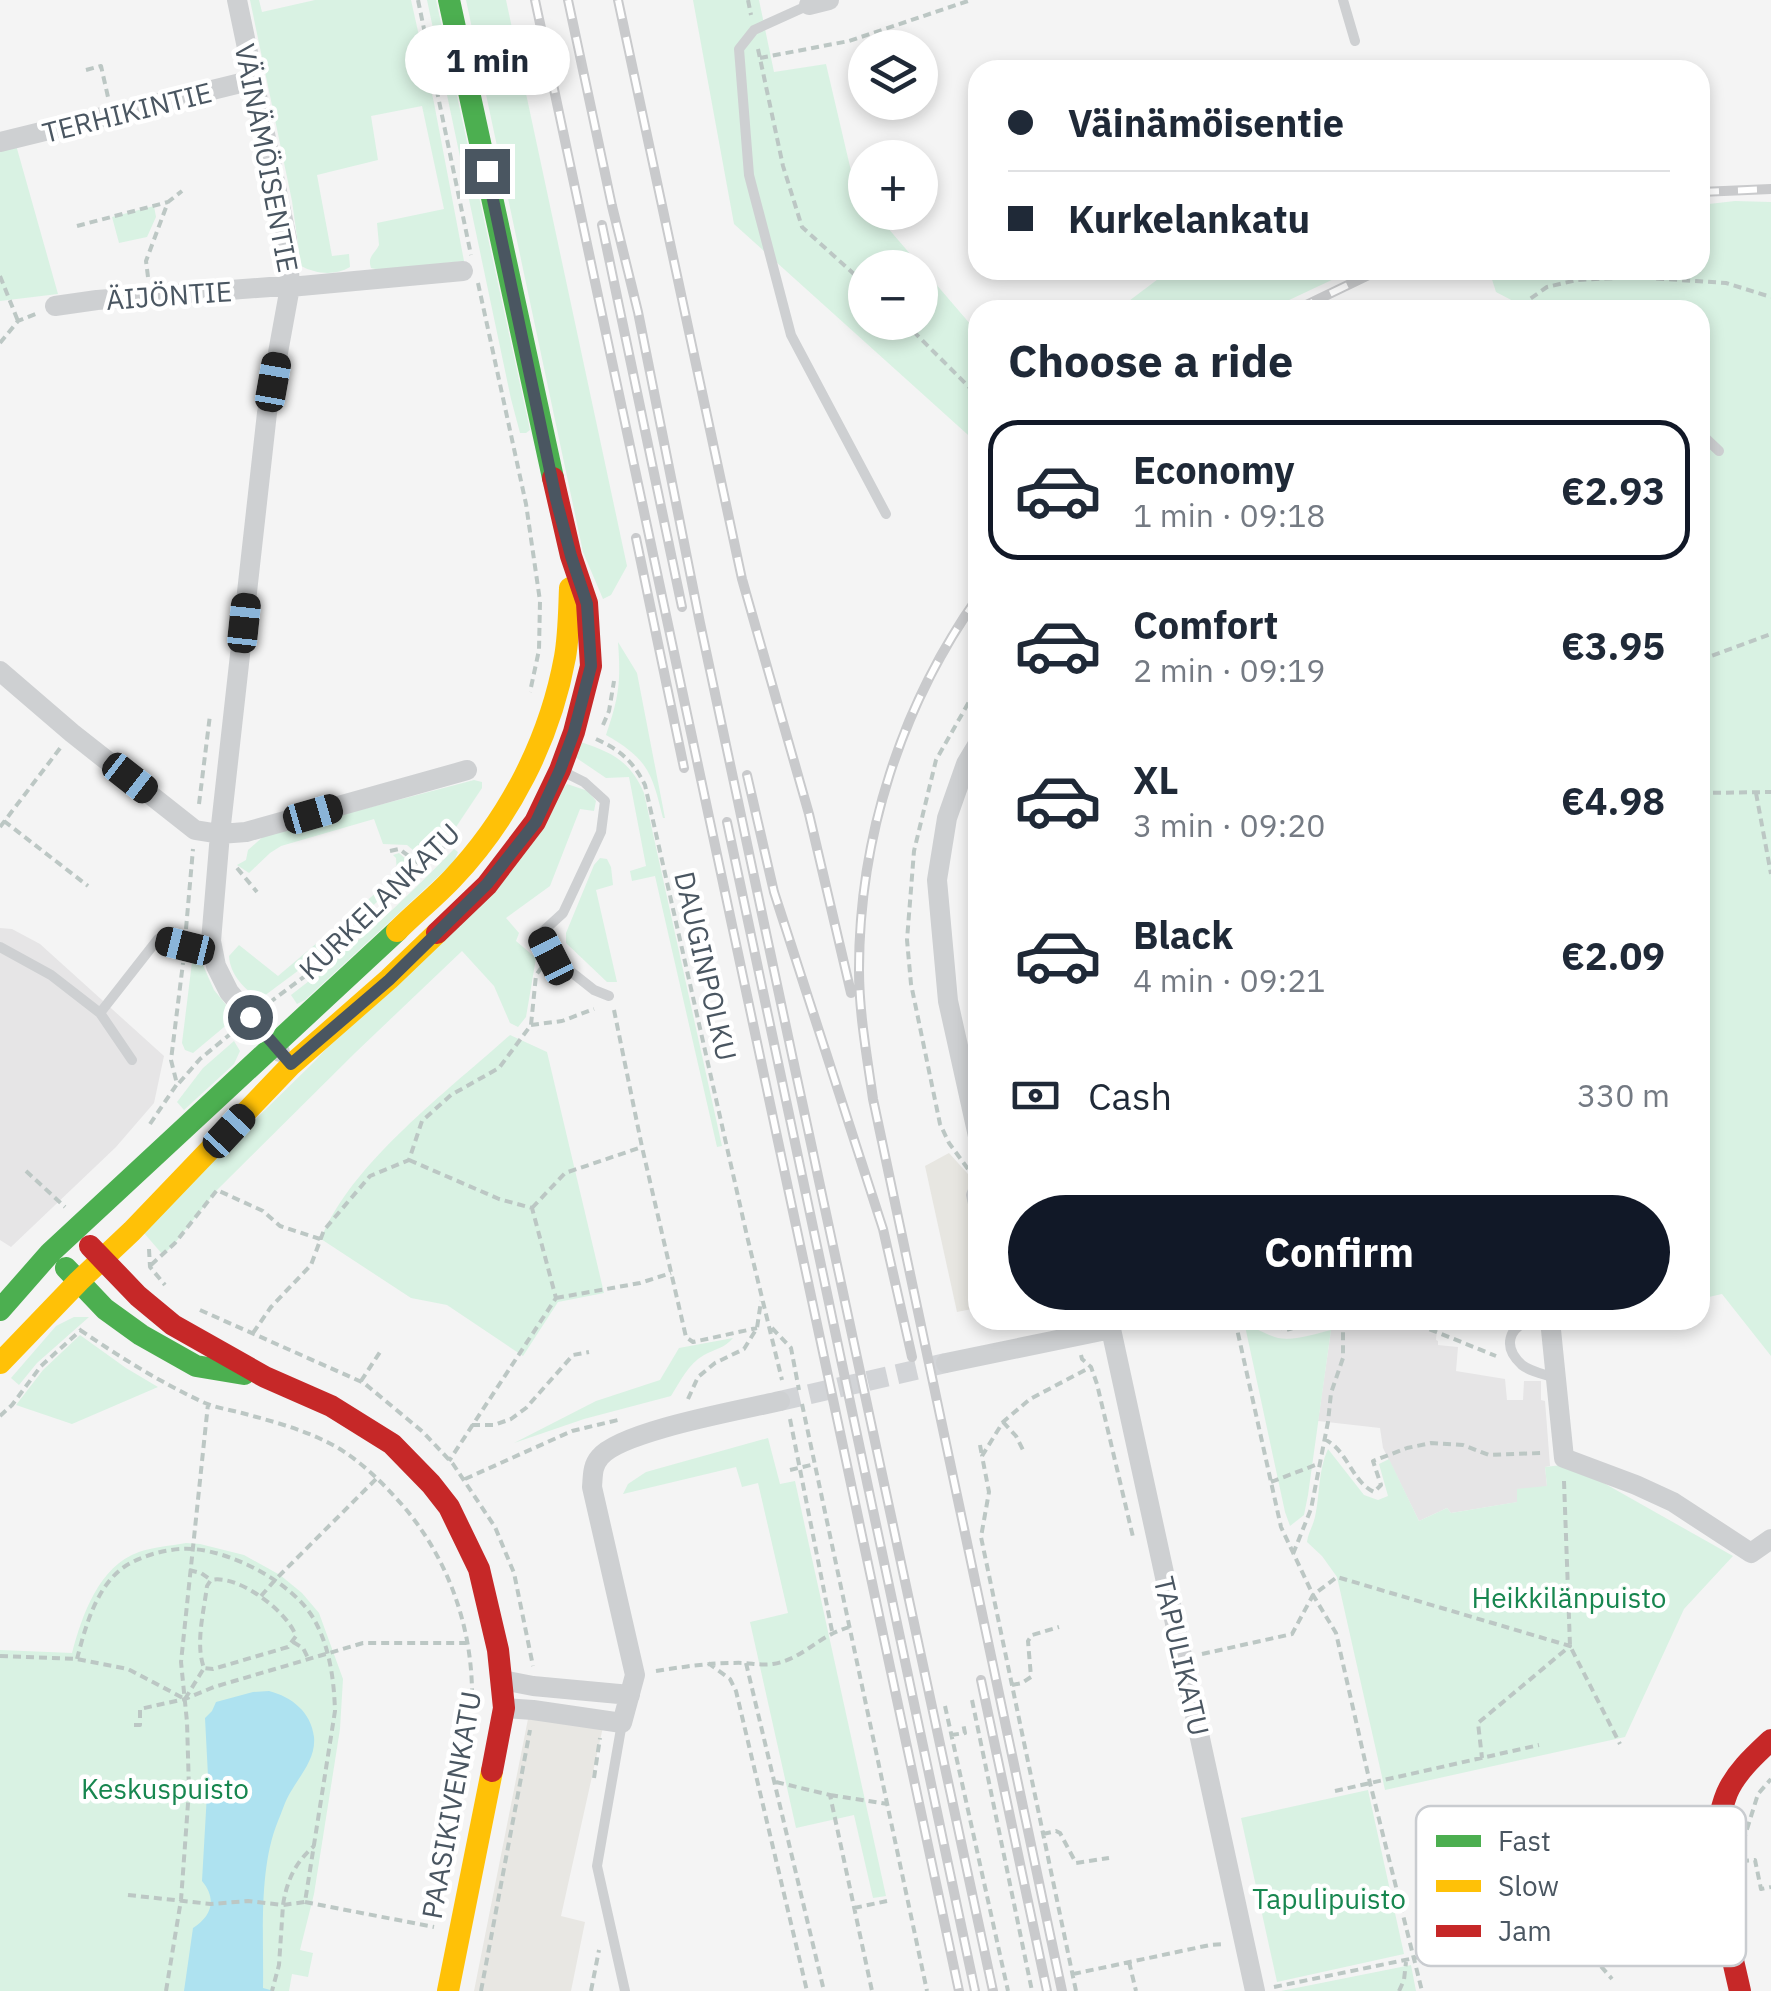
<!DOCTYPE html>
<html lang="en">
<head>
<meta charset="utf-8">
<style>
  body { margin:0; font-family:"IBM Plex Sans",sans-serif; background:#f6f6f7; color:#1f2937; height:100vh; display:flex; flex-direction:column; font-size:38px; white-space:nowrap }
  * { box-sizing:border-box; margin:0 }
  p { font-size:32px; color:#747a83 }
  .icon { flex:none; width:55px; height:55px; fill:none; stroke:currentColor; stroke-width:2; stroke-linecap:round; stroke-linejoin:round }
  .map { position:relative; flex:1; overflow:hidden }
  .panel { position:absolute; left:968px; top:300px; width:742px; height:1030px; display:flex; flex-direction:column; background:#fff; border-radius:30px; box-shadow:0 5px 15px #0003 }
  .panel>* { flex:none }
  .hud { position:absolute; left:968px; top:60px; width:742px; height:220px; border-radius:30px; box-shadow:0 5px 15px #0003; display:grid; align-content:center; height:220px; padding:0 40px; background:#fff }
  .buttons { position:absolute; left:848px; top:30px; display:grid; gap:20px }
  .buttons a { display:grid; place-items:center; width:90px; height:90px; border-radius:50%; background:#fff; box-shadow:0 5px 15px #0003; font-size:50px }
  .end { position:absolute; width:45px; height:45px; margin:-22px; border:12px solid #4a5661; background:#fff; box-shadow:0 0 0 5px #fff }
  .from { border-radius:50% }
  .bubble { position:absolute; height:70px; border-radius:35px; background:#fff; box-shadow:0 5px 15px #0003; font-size:32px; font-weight:700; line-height:70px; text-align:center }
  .car { position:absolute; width:30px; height:60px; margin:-30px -15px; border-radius:12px; box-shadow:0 0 8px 2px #0007; background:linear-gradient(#222 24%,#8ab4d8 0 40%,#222 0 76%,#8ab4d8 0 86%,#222 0) }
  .hud b { display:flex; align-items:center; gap:35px; height:95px; font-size:38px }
  .hud b+b { border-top:2px solid #e0e1e3 }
  .hud i { width:25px; height:25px; background:#1f2937 }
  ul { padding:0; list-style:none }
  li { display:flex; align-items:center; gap:30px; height:140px; margin:0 20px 15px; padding:0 20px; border:5px solid transparent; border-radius:30px }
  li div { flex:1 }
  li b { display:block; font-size:38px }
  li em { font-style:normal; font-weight:700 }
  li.selected { border-color:#111827 }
  li>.icon { width:90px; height:90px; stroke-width:1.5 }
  h2 { padding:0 40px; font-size:45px; line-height:120px }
  .pay { display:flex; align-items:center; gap:25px; height:110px; padding:0 40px; font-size:38px }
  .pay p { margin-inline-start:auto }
  .cta { display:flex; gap:20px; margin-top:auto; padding:20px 40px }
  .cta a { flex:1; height:115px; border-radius:60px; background:#111827; color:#fff; font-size:40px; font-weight:700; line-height:115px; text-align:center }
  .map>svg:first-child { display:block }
  .commercial { fill:#e8e7e3 }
  .education { fill:#e6e5e6 }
  .green { fill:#d9f2e3; fill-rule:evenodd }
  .sand { fill:#e7e6e1 }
  .water { fill:#aee2f0 }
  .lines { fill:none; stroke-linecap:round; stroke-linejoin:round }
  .street-tunnel { stroke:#d2d4d7; stroke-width:20; stroke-dasharray:20 10; stroke-linecap:butt }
  .path { stroke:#bcc7c4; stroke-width:4; stroke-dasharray:8 5; stroke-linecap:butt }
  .lane { stroke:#ced0d2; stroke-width:10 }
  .street { stroke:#ced0d2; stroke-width:20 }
  .fast { stroke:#4caf50; stroke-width:22 }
  .slow { stroke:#ffc107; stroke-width:22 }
  .jam { stroke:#c62828; stroke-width:22 }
  .rail-casing { stroke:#c9cacc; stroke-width:10 }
  .rail { stroke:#fff; stroke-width:6; stroke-dasharray:19; stroke-linecap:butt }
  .route { stroke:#4a5661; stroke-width:12 }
  .labels { text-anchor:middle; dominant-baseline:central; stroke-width:9; stroke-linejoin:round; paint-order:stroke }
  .street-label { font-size:28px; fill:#4a5661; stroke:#fff }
  .park-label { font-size:28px; fill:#17864f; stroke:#fff }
  .key { fill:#fff; stroke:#c9ccd0; stroke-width:2.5 }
  .key-label { font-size:28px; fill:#4a5661 }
</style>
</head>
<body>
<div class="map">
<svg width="1771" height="1991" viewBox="0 0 1771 1991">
  <rect width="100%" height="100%" fill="#f4f4f4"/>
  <!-- commercial -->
  <path class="commercial" d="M528,1719L603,1727L561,1916L585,1922L571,1991H474Z"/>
  <!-- education -->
  <path class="education" d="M0,928L12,929L40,944L164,1056L154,1103L116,1147L11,1247L0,1240Z
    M1335,1320H1438L1436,1340L1438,1341V1345L1458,1347L1456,1371L1505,1379L1507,1400H1523L1524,1381H1541V1400L1545,1401L1550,1466L1545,1467L1547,1486L1518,1502L1451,1513L1447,1508L1419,1521L1383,1448L1380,1428L1318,1421L1331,1330Z"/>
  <!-- green -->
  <path class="green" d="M250,0H259L262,12L315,0H411L434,103L464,261L380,270L371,268C367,256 375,254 379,245L377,223L444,209L422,106L371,116L378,160L317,175L332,256L349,254L350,267C335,276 316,274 301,266L292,201Z
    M427,0H436L530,430L526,433H520L511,399Z
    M466,0H506L627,566L611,595L603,599L583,552Z
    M693,0H759L774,72L826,64L855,188L865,200V212L875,213L977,332V443L734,224ZM865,268H920V322H865Z
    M16,145L58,294L0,301V150Z
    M1735,201L1771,202V1356L1722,1294L1700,1299V310H1519L1515,302L1496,292L1489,270H1700V205Z
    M154,206L156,217L147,237L119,243L112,217Z
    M1170,270H1353L1287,301L1274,310H1117Z
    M618,642L637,673L665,818H663C652,773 648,759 606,735C619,697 621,682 618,642Z
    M581,742C613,753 630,761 644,793L722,1146L717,1147L655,876L632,881L630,871L646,866L629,777L606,778L575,757Z
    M474,780L482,782V788L454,830L426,861L407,845L383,844L374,819L281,846L270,853L249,873L237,865L246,860L248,850L265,835Z
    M567,784L588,791L596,801L594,811L580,809L550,886L506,918L519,933L516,941L536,958L526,1017L518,1027L510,1023L494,986L462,951L356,1052L217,1190L175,1243L163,1255L144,1233L158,1215L315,1061Z
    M454,849L458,852L454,862L305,1000L297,1004L291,995C349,951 403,902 454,849Z
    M399,853L415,867L318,956L260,999C245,990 230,975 229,956L239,945L278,976L397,875L396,858L393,855Z
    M600,858L607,859L611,867L613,885L596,890L617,982H607L566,943V933L594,865Z
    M193,954H198L214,990L236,1017L193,1053L185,1050L182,1043Z
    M510,1035L547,1052L604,1293L558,1302L523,1356L447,1305L411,1298L321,1239C350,1164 450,1089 510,1035Z
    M234,1041L240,1051L234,1064L184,1110L177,1102L203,1068Z
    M74,1317H89L37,1363L19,1385L11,1378L56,1326Z
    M1245,1326C1257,1328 1267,1335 1278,1338C1295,1341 1315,1334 1331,1330L1308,1495L1304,1515L1290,1526L1285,1512Z
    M80,1335L126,1368L158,1387L72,1424L16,1405L43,1370Z
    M733,1338C725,1348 715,1349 704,1355C688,1364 680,1382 671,1396L584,1419L514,1443L596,1401L660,1380L679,1348Z
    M768,1438L780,1484L795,1481L886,1896L873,1898L854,1815L796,1828L750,1622L788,1613L758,1483L742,1487L736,1467L623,1494L628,1484L646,1472Z
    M1328,1449L1364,1495L1378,1500L1388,1496L1379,1464L1389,1459L1419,1521L1447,1508L1451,1513L1517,1502V1489L1547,1486L1545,1467L1570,1464L1733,1556L1684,1609L1625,1737L1385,1790L1337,1577L1322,1556L1307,1542C1308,1533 1313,1526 1315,1517C1320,1495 1318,1470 1328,1449Z
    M186,1543L200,1544L244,1555L280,1575L302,1593L319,1613L343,1679L340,1729L314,1894L300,1950L313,1953L308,1977L292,1974L289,1991H0V1650L72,1653C82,1615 99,1566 139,1552C153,1547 170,1546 186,1543Z
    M1368,1790L1404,1954L1277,1982L1241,1818Z
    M1411,1965L1416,1991H1281Z"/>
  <!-- sand -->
  <path class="sand" d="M949,1153L977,1184V1308L957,1312L925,1166Z"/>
  <!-- water -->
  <path class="water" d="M269,1691C292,1697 311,1712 314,1737C316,1759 300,1775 290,1793C285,1801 282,1812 278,1821C258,1870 264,1936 263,1988L274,1991H184L193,1928C212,1916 217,1899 202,1881L208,1776L205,1718L212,1711L216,1702L253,1692Z"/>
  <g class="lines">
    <!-- street-tunnel -->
    <path class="street-tunnel" d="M780,1401L946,1363"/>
    <!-- path -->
    <path class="path" d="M418,0L471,255
      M748,0L751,15
      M758,49L783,166L802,227L865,284
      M760,58L849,41L971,0
      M86,70L101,66L108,97
      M77,226L168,202
      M0,276L18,321
      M148,277L146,261L168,202L182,191
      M478,283L526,504L540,601L539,650L530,692
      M1525,310L1530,299L1547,287L1577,280L1634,277L1726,283L1771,297
      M904,322L978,396
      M0,343L18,321L38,313
      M1700,660L1771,634
      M603,725L609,711L614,681
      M596,739C620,750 633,761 645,785L747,1236L782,1380
      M1700,793L1771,792
      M1756,793L1771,874
      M199,804L210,715
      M4,821L88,886
      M0,827L61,747
      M390,851L399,849L424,867
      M237,868L257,892
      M416,876L444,847
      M186,929L193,849
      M269,1003L329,958
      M614,1010L642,1147L686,1337L693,1342L757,1328
      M531,1025L562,1021L594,1009
      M179,1083L200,1059L234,1031
      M150,1124L177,1084L171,1060L183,963
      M409,1160L499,1199L532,1208L556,1298L449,1461
      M968,1169L949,1143L940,1124L911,984L907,940L914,851L936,760L978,686
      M26,1171L65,1207
      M532,1208L565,1173L642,1147
      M149,1249L150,1267L165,1285
      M151,1265L175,1243L217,1190L263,1211L280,1226L320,1239
      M556,1298L640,1283L671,1273
      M200,1310L364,1383L423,1432L453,1464L495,1527L514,1573L533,1666
      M1235,1320L1281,1527L1313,1595L1336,1633L1370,1783L1422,1991
      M1263,1320L1286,1330L1321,1320
      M1392,1320L1414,1323L1496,1356
      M772,1328L791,1348L799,1390
      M80,1330C120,1357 161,1383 205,1403C217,1408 230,1410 242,1413C271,1421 302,1429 329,1443C353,1455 376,1476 394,1496C443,1547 471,1619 472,1690C472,1720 467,1751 462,1781
      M253,1333L271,1307L311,1265L324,1230L370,1176L409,1160L422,1121L451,1095L499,1068L531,1025L536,975L542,967
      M1081,1355L1082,1359L1091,1367L1097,1384L1133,1537
      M361,1381L380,1352L377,1350
      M688,1399L698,1377L715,1363L744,1349L757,1328L761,1301
      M802,1404L927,1991
      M0,1416L12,1405L41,1366L82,1329
      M790,1419L832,1631
      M1003,1422L1016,1436L1023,1450
      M472,1425H494L511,1419L526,1408L573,1355L589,1352
      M1324,1439C1348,1450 1351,1481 1374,1492L1381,1485L1373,1461L1407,1448L1431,1443L1463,1445L1489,1455L1542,1453
      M980,1445L982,1456
      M790,1470L815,1464
      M465,1479L572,1431L618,1420
      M1564,1481L1570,1646L1620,1744
      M1271,1482L1318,1464
      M1293,1554L1311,1509L1328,1422L1331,1393L1343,1358V1320
      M189,1570L201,1573L211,1580
      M261,1596L275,1580L377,1478
      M293,1642L303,1648L309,1660
      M1202,1654L1292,1634L1313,1595L1337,1577L1570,1646L1478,1723L1482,1758
      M0,1656L77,1659L128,1669L185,1699
      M77,1659C85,1628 95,1591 120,1570C137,1556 171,1547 193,1549C234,1552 295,1584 315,1621C330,1649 334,1680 335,1711L305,1902L283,1905L279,1965L272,1991
      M708,1663L730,1679L736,1691L807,1991
      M746,1663L824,1991
      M656,1671C682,1667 707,1663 734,1663C747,1662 761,1666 773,1664C804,1659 818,1635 850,1627
      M1012,1685L1022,1683L1031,1677L1028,1641L1032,1635L1059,1627
      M185,1699L204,1668C195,1644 204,1611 207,1586L211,1580C238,1574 287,1611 296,1636L288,1647L213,1669L204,1668
      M972,1700L1032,1991
      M945,1706L1008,1991
      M134,1725H140V1709L185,1699L214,1687L363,1643H467
      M951,1735L965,1733L963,1723
      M594,1778L600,1738
      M776,1782L830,1795L872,1991
      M1335,1791L1539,1745
      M830,1795L888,1804
      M1043,1834L1056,1831L1060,1833L1076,1863L1109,1858
      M1743,1842L1758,1794L1771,1779
      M1741,1861L1755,1860L1761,1889L1771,1887
      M128,1895L211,1904L248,1901L283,1905C287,1880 295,1863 314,1846
      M305,1902L434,1927
      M854,1908L887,1901
      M1567,1927L1612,1979
      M1129,1962L1136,1991
      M1073,1974L1210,1945L1224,1944
      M1274,1987L1691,1901L1685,1871L1693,1869
      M166,1991L181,1900L189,1790L187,1722L181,1662L208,1404
      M481,1991L530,1730
      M591,1991L599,1950
      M1076,1991L981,1537L989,1492L982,1456L1003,1422L1030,1399L1091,1367
      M1399,1991L1404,1980L1406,1962"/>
    <!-- lane -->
    <path class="lane" d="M1343,0L1355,41
      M808,1L809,5L754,30L739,49L749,175L791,335L886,514
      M1700,433L1719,451
      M562,771L584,782L605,801L601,832L563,913L540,934L551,956L594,990L609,996
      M0,947L51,975L100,1013L132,1060
      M100,1013L158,939L185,946L211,941
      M978,1178L971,1195L978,1226
      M1533,1320C1508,1326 1502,1347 1522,1365C1531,1372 1544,1374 1555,1378
      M622,1723L597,1866L625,1991"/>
    <!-- street -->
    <path class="street" d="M237,0L287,239L290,287L267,413L220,834L211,941L216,966L229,992L280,1052
      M809,5L829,0
      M0,142L253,80
      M55,306L97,300L270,287H290L463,271
      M0,671L72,733L195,830L220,834L246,832L467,770
      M978,744L966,764L947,818L937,880L948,1001L978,1136
      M1109,1320L1255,1991
      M1550,1320L1564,1458L1636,1485L1673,1502L1751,1553L1771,1539
      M946,1363L1111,1329
      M502,1680L533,1686L630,1695
      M504,1708L533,1710L622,1723L635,1675L592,1487C593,1476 592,1466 600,1457C621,1431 742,1410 780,1401"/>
    <!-- fast -->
    <path class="fast" d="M449,0L553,478
      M66,1268L105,1309L141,1335L196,1366L244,1374
      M0,1310L50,1253L397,931"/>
    <!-- slow -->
    <path class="slow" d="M397,931C415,913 435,897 452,879C510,818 550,739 565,657C569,634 569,611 570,588
      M0,1363L79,1281L132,1231L291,1065L389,979L437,933
      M448,1991L492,1771"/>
    <!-- jam -->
    <path class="jam" d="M437,933L487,885L535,822L560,770L574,732L591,666L587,603L571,556L553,478
      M90,1246L138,1296L173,1325L265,1377L331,1406L392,1444L431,1484L449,1507L479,1569L498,1650L504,1708L492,1771
      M1740,1991C1727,1932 1703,1851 1727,1793C1736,1772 1755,1755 1771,1740"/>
    <defs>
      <path id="rail" d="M535,0L959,1991
        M568,0L612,206L638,312L700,623L795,1069L993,1991
        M618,0L742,579L809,814L851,993
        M1700,192L1771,189
        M602,225L682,607
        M1296,310L1379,270
        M636,538L684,768
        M978,597C901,706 859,837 859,970C859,1013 867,1056 873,1099L1062,1991
        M747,775L774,892L883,1229L912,1357
        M727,822L975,1991
        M981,1680L1047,1991"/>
    </defs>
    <!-- rail casing -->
    <use href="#rail" class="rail-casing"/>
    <!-- rail -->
    <use href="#rail" class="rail"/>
  </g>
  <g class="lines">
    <!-- route -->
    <path class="route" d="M250,1017L291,1064L389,980L487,884L536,822L560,770L574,732L591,666L587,604L571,556L556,499L487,171"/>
  </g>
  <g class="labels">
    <!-- street labels -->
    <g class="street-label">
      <text transform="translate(127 112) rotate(-14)">TERHIKINTIE</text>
      <text transform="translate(267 158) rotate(79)">VÄINÄMÖISENTIE</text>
      <text transform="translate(169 295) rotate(-4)">ÄIJÖNTIE</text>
      <text transform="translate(379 901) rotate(-44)">KURKELANKATU</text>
      <text transform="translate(706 966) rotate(77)">DAUGINPOLKU</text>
      <text transform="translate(1182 1656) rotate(77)">TAPULIKATU</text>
      <text transform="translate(451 1805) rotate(-80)">PAASIKIVENKATU</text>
    </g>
    <!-- park labels -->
    <g class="park-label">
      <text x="1569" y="1597">Heikkilänpuisto</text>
      <text x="165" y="1788">Keskuspuisto</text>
      <text x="1329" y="1898">Tapulipuisto</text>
    </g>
  </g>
  <!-- legend -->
  <rect x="1416" y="1806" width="330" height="160" rx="15" class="key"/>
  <rect x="1436" y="1835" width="45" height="12" fill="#4caf50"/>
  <rect x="1436" y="1880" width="45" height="12" fill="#ffc107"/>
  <rect x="1436" y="1925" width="45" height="12" fill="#c62828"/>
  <g class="key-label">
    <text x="1498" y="1851">Fast</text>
    <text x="1498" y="1896">Slow</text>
    <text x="1498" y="1941">Jam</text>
  </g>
</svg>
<div class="buttons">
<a><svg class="icon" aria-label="layers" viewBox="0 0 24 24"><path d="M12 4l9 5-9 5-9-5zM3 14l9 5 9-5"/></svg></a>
<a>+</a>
<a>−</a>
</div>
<i class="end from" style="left:250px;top:1017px"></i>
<i class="end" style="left:487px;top:171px"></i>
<div class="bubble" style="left:405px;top:25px;width:165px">1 min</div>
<i class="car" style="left:273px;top:382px;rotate:10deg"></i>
<i class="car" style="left:244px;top:623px;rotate:6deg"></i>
<i class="car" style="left:130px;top:778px;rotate:128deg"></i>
<i class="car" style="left:313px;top:814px;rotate:74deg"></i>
<i class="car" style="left:185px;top:946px;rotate:284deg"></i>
<i class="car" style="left:551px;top:956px;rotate:333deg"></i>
<i class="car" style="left:229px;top:1131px;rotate:43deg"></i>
<div class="hud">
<b><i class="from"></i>Väinämöisentie</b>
<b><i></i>Kurkelankatu</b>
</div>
<section class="panel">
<h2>Choose a ride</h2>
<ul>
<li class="selected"><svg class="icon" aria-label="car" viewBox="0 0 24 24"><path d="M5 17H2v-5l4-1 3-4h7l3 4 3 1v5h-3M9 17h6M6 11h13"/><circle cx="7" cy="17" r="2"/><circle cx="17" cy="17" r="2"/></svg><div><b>Economy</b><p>1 min · 09:18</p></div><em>€2.93</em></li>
<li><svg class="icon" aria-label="car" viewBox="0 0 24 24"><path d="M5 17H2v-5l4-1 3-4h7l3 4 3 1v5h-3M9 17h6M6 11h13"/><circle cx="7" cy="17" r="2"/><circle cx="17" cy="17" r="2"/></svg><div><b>Comfort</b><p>2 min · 09:19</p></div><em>€3.95</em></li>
<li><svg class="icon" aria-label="car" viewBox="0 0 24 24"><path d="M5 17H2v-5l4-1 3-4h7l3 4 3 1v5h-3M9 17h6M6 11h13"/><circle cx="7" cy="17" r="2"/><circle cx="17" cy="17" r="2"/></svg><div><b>XL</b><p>3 min · 09:20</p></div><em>€4.98</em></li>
<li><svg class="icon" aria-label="car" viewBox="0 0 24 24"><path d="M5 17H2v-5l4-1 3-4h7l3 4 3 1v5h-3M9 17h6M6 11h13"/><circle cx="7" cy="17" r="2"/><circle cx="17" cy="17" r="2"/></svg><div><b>Black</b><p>4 min · 09:21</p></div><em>€2.09</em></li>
</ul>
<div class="pay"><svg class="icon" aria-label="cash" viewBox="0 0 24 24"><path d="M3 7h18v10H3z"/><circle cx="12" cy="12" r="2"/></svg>Cash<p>330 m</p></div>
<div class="cta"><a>Confirm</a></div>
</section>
</div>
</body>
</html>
